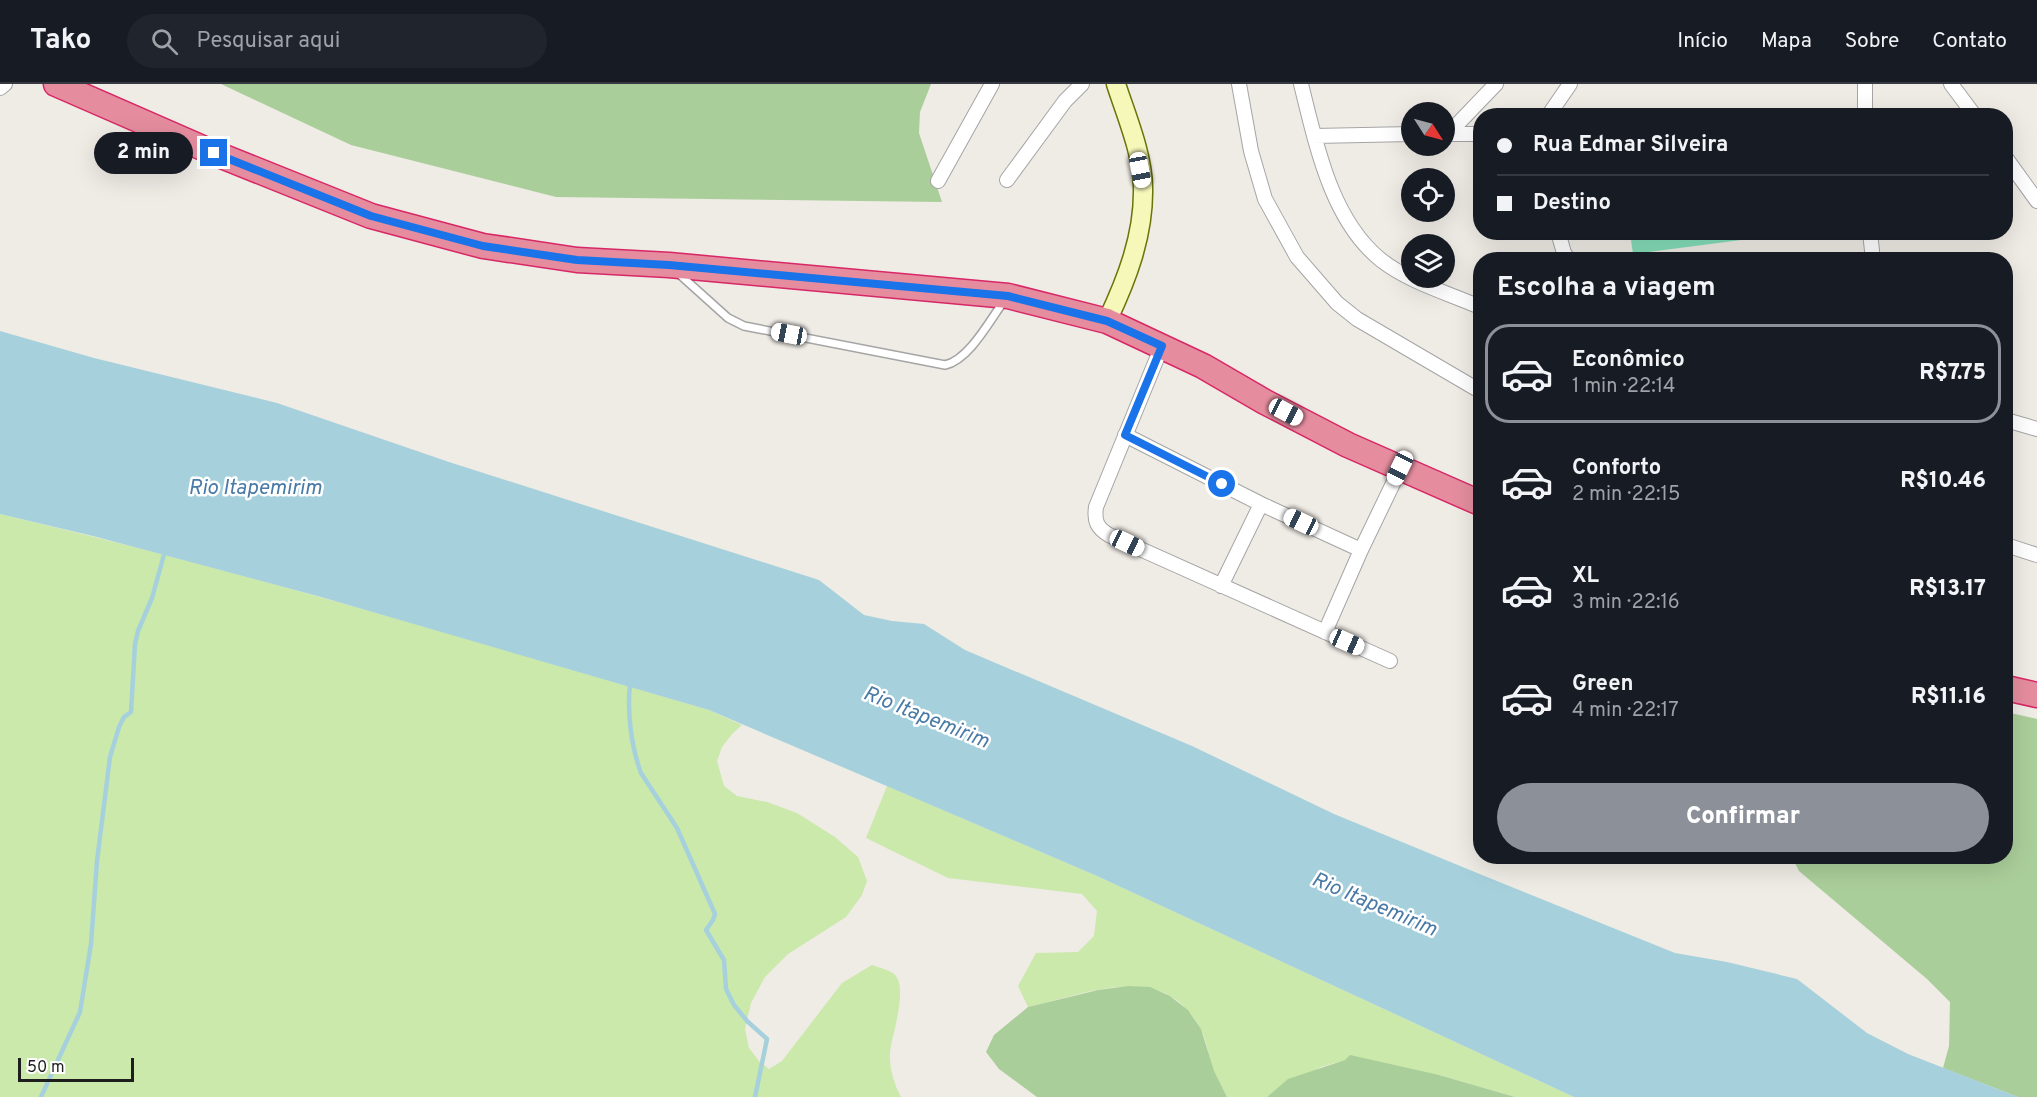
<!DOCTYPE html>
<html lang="pt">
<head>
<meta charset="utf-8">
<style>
  body { margin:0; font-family:Overpass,sans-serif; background:#20242c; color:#f1f3f6; height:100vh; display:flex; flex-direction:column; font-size:22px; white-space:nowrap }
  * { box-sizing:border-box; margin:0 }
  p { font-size:20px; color:#9ea1a6 }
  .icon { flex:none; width:33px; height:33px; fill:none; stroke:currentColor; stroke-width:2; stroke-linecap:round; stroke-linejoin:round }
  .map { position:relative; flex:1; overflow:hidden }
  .drawer { position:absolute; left:1473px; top:168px; width:540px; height:612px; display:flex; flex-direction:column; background:#171b24; border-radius:24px; box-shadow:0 6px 24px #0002 }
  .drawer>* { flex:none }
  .banner { position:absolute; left:1473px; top:24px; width:540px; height:132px; border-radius:24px; box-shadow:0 6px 24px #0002; display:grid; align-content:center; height:132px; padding:0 24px; background:#171b24 }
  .needle { width:39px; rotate:126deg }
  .tools { position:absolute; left:1401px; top:18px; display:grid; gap:12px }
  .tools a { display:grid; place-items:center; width:54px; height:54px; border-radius:50%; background:#171b24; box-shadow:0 6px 24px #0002; font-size:30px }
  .scale { position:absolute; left:18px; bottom:15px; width:116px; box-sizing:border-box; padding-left:6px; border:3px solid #1e1e1e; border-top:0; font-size:16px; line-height:21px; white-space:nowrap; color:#1e1e1e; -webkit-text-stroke:4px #fff; paint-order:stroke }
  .end { position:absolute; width:27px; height:27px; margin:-14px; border:8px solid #1a73e8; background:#fff; box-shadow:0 0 0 3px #fff }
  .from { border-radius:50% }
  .bubble { position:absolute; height:42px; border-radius:21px; background:#171b24; box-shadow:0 6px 24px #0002; font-size:20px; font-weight:800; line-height:42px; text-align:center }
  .car { position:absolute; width:18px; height:36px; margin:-18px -9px; border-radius:8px; box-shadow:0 0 4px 2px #0007; background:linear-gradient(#fff 24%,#345 0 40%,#fff 0 76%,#345 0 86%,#fff 0) }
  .banner b { display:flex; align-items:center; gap:21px; height:57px; font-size:22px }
  .banner b+b { border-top:2px solid #363941 }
  .banner i { width:15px; height:15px; background:#f1f3f6 }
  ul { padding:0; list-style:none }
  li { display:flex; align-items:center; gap:18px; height:99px; margin:0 12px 9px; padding:0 12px; border:3px solid transparent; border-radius:24px }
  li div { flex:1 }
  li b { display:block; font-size:22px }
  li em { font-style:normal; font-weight:800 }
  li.selected { border-color:#8c9099 }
  li>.icon { width:54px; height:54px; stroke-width:1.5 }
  h2 { padding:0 24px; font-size:27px; line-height:72px }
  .action { display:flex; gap:12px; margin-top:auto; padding:12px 24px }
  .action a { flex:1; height:69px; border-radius:36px; background:#8c9099; color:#fff; font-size:24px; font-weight:800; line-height:69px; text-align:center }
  header { display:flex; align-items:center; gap:36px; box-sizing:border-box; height:84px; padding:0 30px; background:#171b24; border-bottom:2px solid #363941 }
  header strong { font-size:28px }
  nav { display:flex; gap:33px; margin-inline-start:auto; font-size:21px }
  .search { width:420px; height:54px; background:#20242c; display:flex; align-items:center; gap:15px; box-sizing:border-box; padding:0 21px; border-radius:33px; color:#9ea1a6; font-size:22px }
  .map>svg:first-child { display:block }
  .grass { fill:#cae9ab }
  .forest { fill:#aace9a }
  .pitch { fill:#84ddb9 }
  .water { fill:#a6d1dc }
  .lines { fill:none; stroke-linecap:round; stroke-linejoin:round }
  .stream { stroke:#a6d1dc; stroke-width:4.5 }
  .lane-casing { stroke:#a5a5a5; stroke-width:10 }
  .street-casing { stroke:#a5a5a5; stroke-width:16 }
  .secondary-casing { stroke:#6a7407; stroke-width:21 }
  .highway-casing { stroke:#d82766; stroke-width:27 }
  .lane { stroke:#fff; stroke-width:7 }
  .street { stroke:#fff; stroke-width:14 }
  .secondary { stroke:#f6f8b9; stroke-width:18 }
  .highway { stroke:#e58d9f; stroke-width:24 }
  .route { stroke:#1a73e8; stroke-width:8 }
  .labels { text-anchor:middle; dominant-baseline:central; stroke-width:5; stroke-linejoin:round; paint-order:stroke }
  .water-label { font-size:21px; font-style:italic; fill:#4979a5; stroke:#fff }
</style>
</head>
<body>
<header>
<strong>Tako</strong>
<div class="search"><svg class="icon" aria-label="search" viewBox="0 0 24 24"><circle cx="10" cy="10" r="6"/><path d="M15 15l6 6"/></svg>Pesquisar aqui</div>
<nav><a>Início</a><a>Mapa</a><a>Sobre</a><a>Contato</a></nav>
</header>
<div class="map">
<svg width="2037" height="1013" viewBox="0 0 2037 1013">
  <rect width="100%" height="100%" fill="#efebe5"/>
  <!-- grass -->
  <path class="grass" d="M0,430C239,486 474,557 709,626L742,641L732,650L722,663L717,677L724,702L737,712L767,718L797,729L835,753L858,773L867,797L862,811L846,833L788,870L765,893L751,919L745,945L749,964L759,977L769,985L782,977L842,899L872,881C878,883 889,886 894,890C909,903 892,950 890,968C889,983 894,1000 901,1013H0Z
    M887,702L1097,792L1574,1013H1515L1439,991L1345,976L1321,983L1267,1013H1227C1223,1005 1218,997 1214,988C1208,974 1208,958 1200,944C1163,875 1087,910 1028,923L1018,902L1036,869L1078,868L1094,852L1097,827L1082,810L948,794L866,754Z"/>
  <!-- forest -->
  <path class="forest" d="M221,0H931L920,28L919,49L942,118L556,113L351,61Z
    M2006,628L2037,635V1013H2018L1943,984L1949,962L1950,918L1927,895L1799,787L1792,773L2006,772Z
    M1128,902L1150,903L1170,912L1188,926L1201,945L1214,987L1227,1013H1037L999,985L986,968L994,951L1028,923L1098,906Z
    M1350,971L1439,991L1515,1013H1267L1288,995L1345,976Z"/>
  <!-- pitch -->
  <path class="pitch" d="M1630,149V148L1795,149L1633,170Z"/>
  <!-- water -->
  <path class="water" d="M0,247L94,274L277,319L449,378L819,496L864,531L892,537L924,540L965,566L1192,662L1334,730L1482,791L1675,869L1727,878L1797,895L1867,949L1908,970L2018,1013H1574L1097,792L709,626L321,513L93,452L0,430Z"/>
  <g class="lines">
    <!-- stream -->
    <path class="stream" d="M630,600C627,628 631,662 641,689L677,744L715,830L713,836L706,846L724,876L726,905L734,921L747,937L767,955L755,1013
      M41,1013L80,928L91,860L97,777L110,673L119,643L124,633L131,628L135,560L138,547L152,514L165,467"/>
    <defs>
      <path id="lane" d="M678,189L728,234L744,242L945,281C969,276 990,236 1004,217"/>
      <path id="street" d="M1239,0L1251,67L1265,115L1297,173L1337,219L1357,235L1480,307
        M1301,0C1316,60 1331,136 1381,176C1409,198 1448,209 1480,223
        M1951,0L1975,32
        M0,4L5,0
        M1548,32L1570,0
        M1865,32V0
        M1444,50H1480
        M1448,50L1496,0
        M1314,52L1412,50
        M2006,74L2037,117
        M1007,96L1065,17L1082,0
        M938,97L992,0
        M1558,148L1564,169L1569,176
        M1870,148L1873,176
        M1162,262L1096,423C1094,437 1097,444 1109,451L1390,577
        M2006,336L2037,345
        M1125,351L1261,420L1361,466
        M2006,461L2037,471
        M1221,502L1261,420
        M1325,548L1361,466L1400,385"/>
      <path id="secondary" d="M1107,237C1127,195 1144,151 1143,104C1143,71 1126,31 1116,0"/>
      <path id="highway" d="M56,0L214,69L371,132L483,162L577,176L669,181L1008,212L1107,237L1203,282L1265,318L1348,361L1480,419
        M2006,604L2037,611"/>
    </defs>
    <!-- lane casing -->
    <use href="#lane" class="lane-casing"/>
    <!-- street casing -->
    <use href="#street" class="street-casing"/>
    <!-- secondary casing -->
    <use href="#secondary" class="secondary-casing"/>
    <!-- highway casing -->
    <use href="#highway" class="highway-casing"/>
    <!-- lane -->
    <use href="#lane" class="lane"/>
    <!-- street -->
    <use href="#street" class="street"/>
    <!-- secondary -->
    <use href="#secondary" class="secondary"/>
    <!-- highway -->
    <use href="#highway" class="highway"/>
  </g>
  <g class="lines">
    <!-- route -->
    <path class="route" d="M214,69L371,132L483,162L577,176L669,181L1008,212L1107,237L1162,262L1125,351L1222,400"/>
  </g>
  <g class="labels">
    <!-- water labels -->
    <g class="water-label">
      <text x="255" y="404">Rio Itapemirim</text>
      <text transform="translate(926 634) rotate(22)">Rio Itapemirim</text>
      <text transform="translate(1374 821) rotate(23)">Rio Itapemirim</text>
    </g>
  </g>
</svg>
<div class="tools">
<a><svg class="needle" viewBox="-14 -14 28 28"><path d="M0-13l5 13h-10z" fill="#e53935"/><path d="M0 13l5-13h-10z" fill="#9ea1a6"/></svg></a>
<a><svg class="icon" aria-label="locate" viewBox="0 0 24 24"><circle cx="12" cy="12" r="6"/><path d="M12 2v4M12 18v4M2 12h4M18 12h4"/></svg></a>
<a><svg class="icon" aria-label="layers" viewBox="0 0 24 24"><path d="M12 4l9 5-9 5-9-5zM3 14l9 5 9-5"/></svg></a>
</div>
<div class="scale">50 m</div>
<i class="end from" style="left:1222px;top:400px"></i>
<i class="end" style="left:214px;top:69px"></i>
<div class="bubble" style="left:94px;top:48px;width:99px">2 min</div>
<i class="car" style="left:1140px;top:86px;rotate:169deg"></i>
<i class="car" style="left:789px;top:250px;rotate:281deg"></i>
<i class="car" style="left:1286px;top:328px;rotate:118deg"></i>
<i class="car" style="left:1400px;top:384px;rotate:206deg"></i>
<i class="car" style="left:1301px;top:438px;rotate:295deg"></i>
<i class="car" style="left:1127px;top:459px;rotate:115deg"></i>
<i class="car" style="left:1347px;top:558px;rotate:114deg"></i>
<div class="banner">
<b><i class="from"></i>Rua Edmar Silveira</b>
<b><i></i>Destino</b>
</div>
<section class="drawer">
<h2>Escolha a viagem</h2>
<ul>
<li class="selected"><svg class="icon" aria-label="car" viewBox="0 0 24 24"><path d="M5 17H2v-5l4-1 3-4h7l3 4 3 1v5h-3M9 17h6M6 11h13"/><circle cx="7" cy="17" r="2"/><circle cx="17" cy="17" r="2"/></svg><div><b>Econômico</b><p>1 min · 22:14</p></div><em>R$7.75</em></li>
<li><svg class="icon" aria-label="car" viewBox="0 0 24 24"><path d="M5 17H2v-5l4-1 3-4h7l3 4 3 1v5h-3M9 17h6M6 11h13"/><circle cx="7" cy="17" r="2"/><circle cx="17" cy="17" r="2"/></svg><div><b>Conforto</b><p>2 min · 22:15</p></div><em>R$10.46</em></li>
<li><svg class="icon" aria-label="car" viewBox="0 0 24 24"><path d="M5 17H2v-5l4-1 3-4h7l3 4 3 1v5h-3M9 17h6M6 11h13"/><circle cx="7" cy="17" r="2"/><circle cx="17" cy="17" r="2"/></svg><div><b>XL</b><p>3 min · 22:16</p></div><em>R$13.17</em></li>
<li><svg class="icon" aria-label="car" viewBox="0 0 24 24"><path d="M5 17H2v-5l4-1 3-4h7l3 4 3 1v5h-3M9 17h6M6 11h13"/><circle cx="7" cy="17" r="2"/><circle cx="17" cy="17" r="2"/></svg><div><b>Green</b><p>4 min · 22:17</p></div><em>R$11.16</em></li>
</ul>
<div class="action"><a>Confirmar</a></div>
</section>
</div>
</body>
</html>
